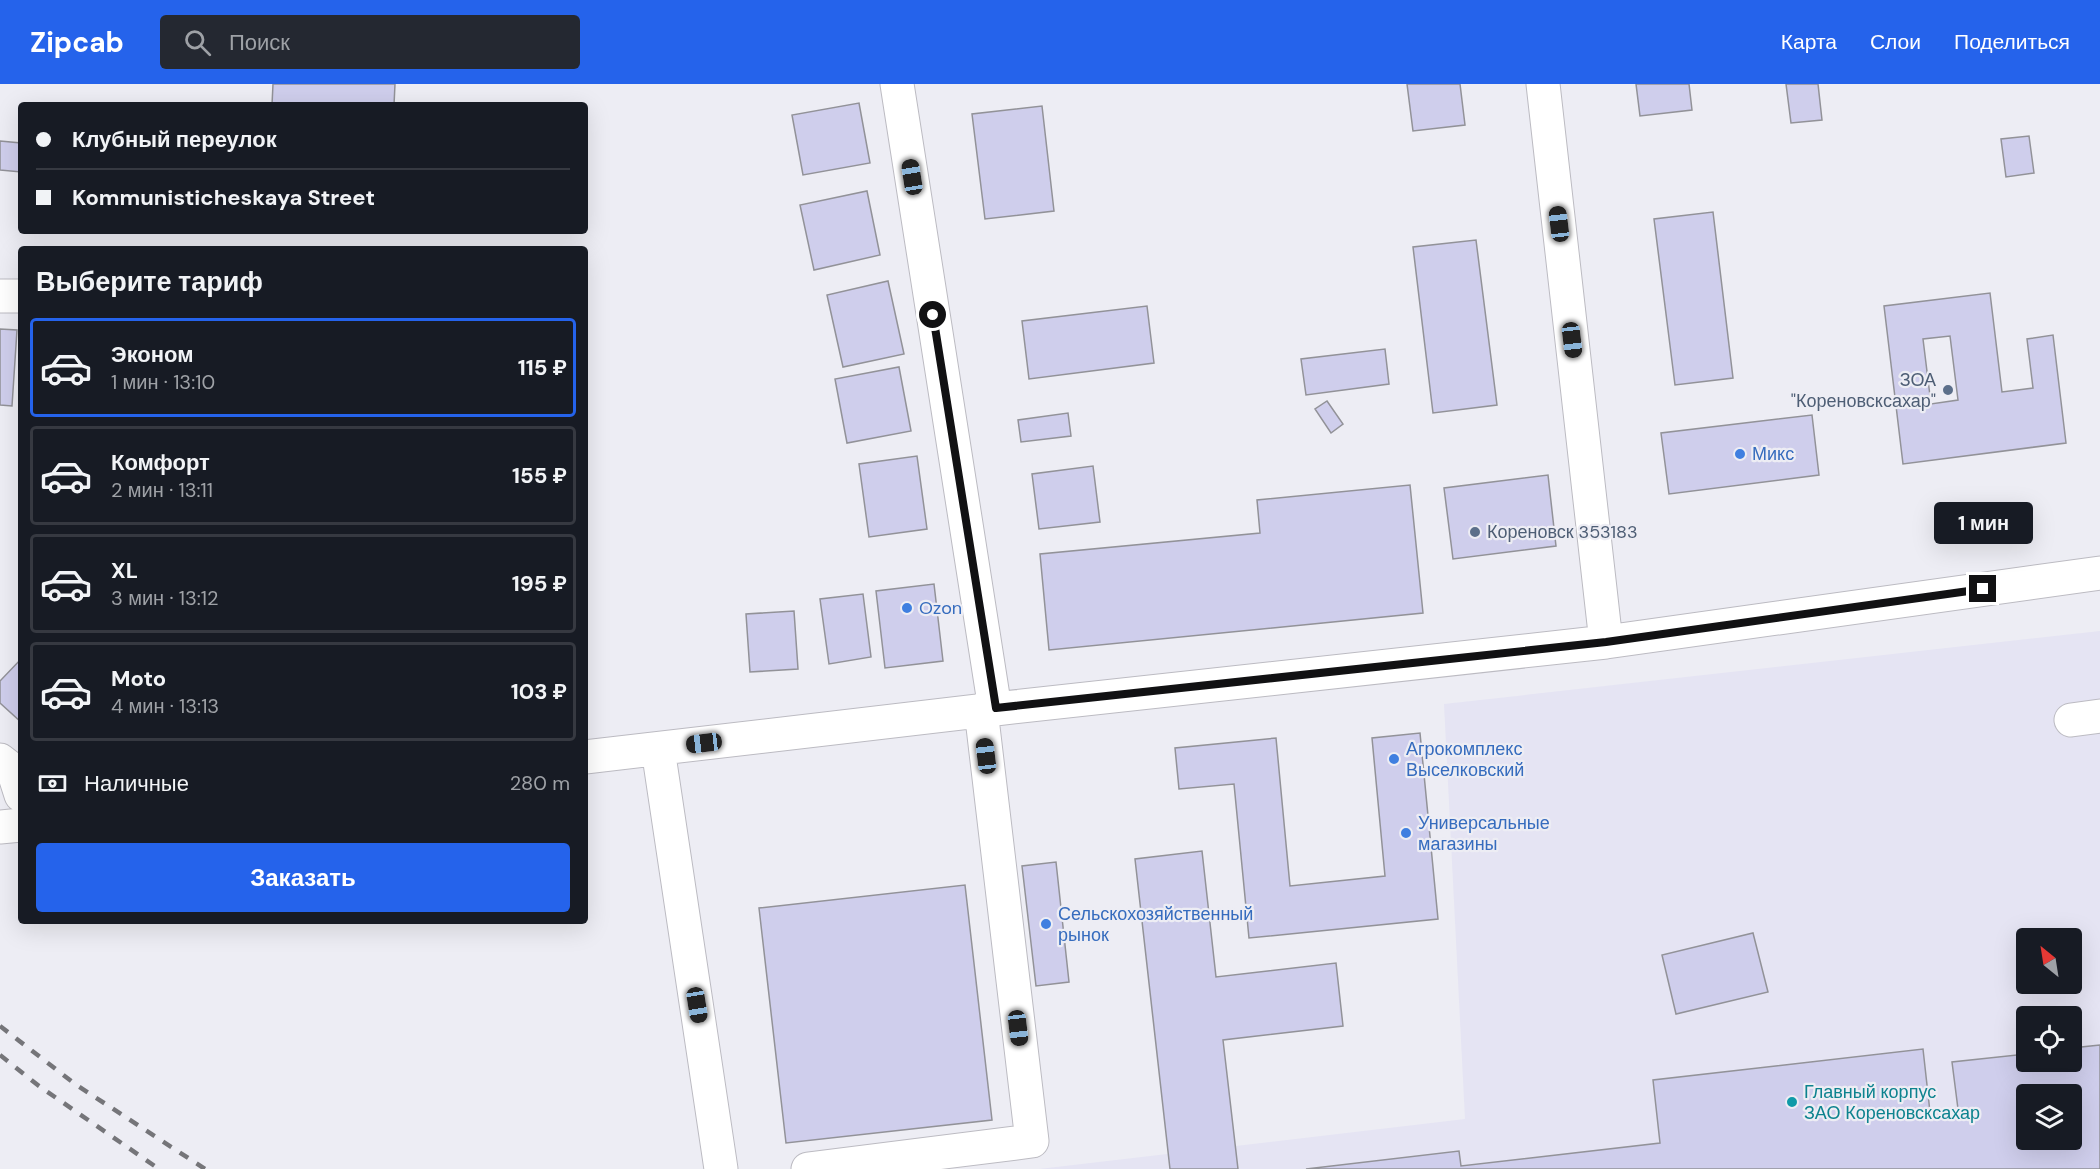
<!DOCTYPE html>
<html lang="ru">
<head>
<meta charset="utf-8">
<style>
  body { margin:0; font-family:"DM Sans",sans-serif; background:#242831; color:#f1f3f6; height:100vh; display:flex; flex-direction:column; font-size:22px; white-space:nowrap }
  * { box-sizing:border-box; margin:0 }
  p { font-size:20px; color:#9ea1a6 }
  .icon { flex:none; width:33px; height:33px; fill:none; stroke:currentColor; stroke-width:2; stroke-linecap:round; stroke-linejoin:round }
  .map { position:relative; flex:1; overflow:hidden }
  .side { position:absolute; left:18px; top:162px; width:570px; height:678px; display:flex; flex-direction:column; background:#171b24; border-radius:6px; box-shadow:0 6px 24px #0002 }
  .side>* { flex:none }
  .top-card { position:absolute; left:18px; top:18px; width:570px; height:132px; border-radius:6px; box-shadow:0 6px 24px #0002; display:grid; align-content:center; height:132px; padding:0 18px; background:#171b24 }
  .needle { width:39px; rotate:330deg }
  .fabs { position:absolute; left:2016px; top:844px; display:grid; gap:12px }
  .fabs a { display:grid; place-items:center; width:66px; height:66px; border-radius:6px; background:#171b24; box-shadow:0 6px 24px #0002; font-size:30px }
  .end { position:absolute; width:27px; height:27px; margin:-14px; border:8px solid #111113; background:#fff; box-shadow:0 0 0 3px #fff }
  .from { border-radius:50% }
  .bubble { position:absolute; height:42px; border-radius:6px; background:#171b24; box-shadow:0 6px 24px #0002; font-size:20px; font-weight:700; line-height:42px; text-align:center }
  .car { position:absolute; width:18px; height:36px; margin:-18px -9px; border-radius:8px; box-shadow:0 0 4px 2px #0007; background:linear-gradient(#222 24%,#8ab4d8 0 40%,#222 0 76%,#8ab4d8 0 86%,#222 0) }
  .top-card b { display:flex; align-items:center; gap:21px; height:57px; font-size:22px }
  .top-card b+b { border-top:2px solid #363941 }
  .top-card i { width:15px; height:15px; background:#f1f3f6 }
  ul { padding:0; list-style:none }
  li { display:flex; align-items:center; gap:18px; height:99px; margin:0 12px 9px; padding:0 6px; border:3px solid #363941; border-radius:6px }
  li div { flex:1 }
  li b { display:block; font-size:22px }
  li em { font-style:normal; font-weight:700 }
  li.selected { border-color:#2563eb }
  li>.icon { width:54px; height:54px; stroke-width:1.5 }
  h2 { padding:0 18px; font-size:27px; line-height:72px }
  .pay { display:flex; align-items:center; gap:15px; height:66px; padding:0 18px; font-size:22px }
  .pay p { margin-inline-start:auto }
  .button { display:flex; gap:12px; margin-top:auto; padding:12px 18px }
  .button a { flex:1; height:69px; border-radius:6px; background:#2563eb; color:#fff; font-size:24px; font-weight:700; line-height:69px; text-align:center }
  header { display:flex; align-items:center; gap:36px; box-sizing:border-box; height:84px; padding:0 30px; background:#2563eb; color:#fff }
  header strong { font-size:28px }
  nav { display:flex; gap:33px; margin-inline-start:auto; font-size:21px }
  .search { width:420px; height:54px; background:#242831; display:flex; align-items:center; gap:15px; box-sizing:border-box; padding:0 21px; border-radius:6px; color:#9ea1a6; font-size:22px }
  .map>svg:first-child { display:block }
  .built { fill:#e5e4f3; fill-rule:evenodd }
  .building { fill:#cfceec; stroke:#929298; stroke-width:1.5; fill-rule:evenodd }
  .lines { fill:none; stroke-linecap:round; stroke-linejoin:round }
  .minor-casing { stroke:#bcbbc2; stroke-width:35 }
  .minor { stroke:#fff; stroke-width:33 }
  .rail { stroke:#757579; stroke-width:4.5; stroke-dasharray:10 10; stroke-linecap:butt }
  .route { stroke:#111113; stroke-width:8 }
  .service-dot { fill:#5c6f8a; stroke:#ededf4; stroke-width:2 }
  .shop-dot { fill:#3f7fe0; stroke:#ededf4; stroke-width:2 }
  .culture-dot { fill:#0f9aa8; stroke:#ededf4; stroke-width:2 }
  .labels { text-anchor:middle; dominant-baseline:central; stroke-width:4.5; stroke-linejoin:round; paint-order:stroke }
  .service-label { font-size:18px; fill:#4e5e75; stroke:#ededf4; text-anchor:end }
  .shop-label { font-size:18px; fill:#366cbe; stroke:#ededf4; text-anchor:start }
  .culture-label { font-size:18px; fill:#0d838f; stroke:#ededf4; text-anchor:start }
</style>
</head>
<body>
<header>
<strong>Zipcab</strong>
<div class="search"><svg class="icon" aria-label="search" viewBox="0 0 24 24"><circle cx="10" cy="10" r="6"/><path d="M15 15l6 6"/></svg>Поиск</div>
<nav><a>Карта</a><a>Слои</a><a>Поделиться</a></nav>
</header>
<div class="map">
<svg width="2100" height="1085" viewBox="0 0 2100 1085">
  <rect width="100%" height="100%" fill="#ededf4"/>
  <!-- built -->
  <path class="built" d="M2100,547V1085H1039L1465,1035L1444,620ZM2026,855H2072V900H2026ZM2026,933H2072V978H2026ZM2026,1011H2072V1056H2026Z"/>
  <!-- building -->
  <path class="building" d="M273,0H395L394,21H272Z
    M1407,0H1460L1465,41L1413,47Z
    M1636,0H1689L1692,26L1640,32Z
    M1786,0H1818L1822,36L1791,39Z
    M859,19L870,79L803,91L792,31Z
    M1042,22L1054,127L985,135L972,30Z
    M2029,52L2034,89L2006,93L2001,55Z
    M0,57L21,59V88L0,86Z
    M867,107L880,171L814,186L800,121Z
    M1713,128L1733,294L1675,301L1654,135Z
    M1476,156L1497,321L1433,329L1413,163Z
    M888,197L904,270L843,283L827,211Z
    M1990,209L2002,308L2033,304L2027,255L2053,251L2066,359L1903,380L1884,222ZM1950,252L1958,316L1931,320L1923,255Z
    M1147,222L1154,279L1029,295L1022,237Z
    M0,245L17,246L12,322L0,321Z
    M1385,265L1389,300L1306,311L1301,275Z
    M899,283L911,347L847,359L835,295Z
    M1327,317L1343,340L1331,349L1315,325Z
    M1068,329L1071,352L1021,358L1018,336Z
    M1812,331L1819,391L1669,410L1661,349Z
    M917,372L927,445L869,453L859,380Z
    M1093,382L1100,438L1039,445L1032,390Z
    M1548,391L1556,462L1453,475L1444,404Z
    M1410,401L1423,529L1049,566L1040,470L1260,449L1257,416Z
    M934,500L943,577L885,584L876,507Z
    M863,510L871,573L829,580L820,515Z
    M794,527L798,585L750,588L746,530Z
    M21,575V638L0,619V597Z
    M1420,649L1438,835L1249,854L1234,700L1179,705L1175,664L1276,654L1290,802L1385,792L1372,654Z
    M1202,767L1216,893L1336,879L1343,942L1223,956L1238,1085H1170L1135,775Z
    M1056,778L1069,898L1036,902L1022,782Z
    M965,801L992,1036L786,1059L759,824Z
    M1753,849L1768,908L1676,930L1662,871Z
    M2100,961V1085H1306L1459,1067L1461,1082L1660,1059L1653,996L1923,965L1930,1028L1958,1025L1952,978L2026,970V978H2072V964ZM2026,1011H2072V1056H2026Z"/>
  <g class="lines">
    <defs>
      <path id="minor" d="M897,0L995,625
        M1543,0L1606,558
        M0,212H21
        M2071,636L2100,632
        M658,665L721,1085
        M585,673L995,625L1606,558L2100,489
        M0,676L13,686L21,711
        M0,743L21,741
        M808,1085L1032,1057L981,626"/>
    </defs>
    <!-- minor casing -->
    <use href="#minor" class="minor-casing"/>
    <!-- minor -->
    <use href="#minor" class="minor"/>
    <!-- rail -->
    <path class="rail" d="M0,942L75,1000L205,1085
      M0,971L39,1002L159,1085"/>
  </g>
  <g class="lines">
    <!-- route -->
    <path class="route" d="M933,231L996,624L1606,558L1983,505"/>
  </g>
  <!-- markers -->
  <g class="service-dot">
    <circle cx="1948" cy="306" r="6"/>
    <circle cx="1475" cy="448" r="6"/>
  </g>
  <g class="shop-dot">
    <circle cx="1740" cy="370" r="6"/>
    <circle cx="907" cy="524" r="6"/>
    <circle cx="1394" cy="675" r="6"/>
    <circle cx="1406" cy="749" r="6"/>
    <circle cx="1046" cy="840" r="6"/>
  </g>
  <circle class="culture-dot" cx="1792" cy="1018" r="6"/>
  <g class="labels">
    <!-- service labels -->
    <g class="service-label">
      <text x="1936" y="296">ЗОА<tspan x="1936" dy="21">"Кореновсксахар"</tspan></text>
      <text x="1487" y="448" text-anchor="start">Кореновск 353183</text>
    </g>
    <!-- shop labels -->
    <g class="shop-label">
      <text x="1752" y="370">Микс</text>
      <text x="919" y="524">Ozon</text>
      <text x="1406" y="665">Агрокомплекс<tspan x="1406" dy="21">Выселковский</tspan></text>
      <text x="1418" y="739">Универсальные<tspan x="1418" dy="21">магазины</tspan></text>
      <text x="1058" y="830">Сельскохозяйственный<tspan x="1058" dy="21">рынок</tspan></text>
    </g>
    <!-- culture labels -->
    <g class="culture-label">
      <text x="1804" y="1008">Главный корпус<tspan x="1804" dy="21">ЗАО Кореновсксахар</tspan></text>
    </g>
  </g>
</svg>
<div class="fabs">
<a><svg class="needle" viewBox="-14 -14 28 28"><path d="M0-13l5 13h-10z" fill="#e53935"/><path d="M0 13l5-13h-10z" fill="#9ea1a6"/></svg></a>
<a><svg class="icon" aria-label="locate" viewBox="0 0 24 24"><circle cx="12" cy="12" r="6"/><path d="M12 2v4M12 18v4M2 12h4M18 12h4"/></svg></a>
<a><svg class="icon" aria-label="layers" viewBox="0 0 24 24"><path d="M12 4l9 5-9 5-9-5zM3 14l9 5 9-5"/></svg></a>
</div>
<i class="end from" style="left:933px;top:231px"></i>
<i class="end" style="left:1983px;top:505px"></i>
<div class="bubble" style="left:1934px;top:418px;width:99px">1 мин</div>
<i class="car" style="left:912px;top:93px;rotate:351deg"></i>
<i class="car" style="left:1559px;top:140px;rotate:353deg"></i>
<i class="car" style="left:1572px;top:256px;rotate:173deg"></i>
<i class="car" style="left:704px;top:659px;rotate:263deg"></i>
<i class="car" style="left:986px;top:672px;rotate:353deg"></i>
<i class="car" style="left:697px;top:921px;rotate:171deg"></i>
<i class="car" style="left:1018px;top:944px;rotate:173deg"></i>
<div class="top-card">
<b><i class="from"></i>Клубный переулок</b>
<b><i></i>Kommunisticheskaya Street</b>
</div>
<section class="side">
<h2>Выберите тариф</h2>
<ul>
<li class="selected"><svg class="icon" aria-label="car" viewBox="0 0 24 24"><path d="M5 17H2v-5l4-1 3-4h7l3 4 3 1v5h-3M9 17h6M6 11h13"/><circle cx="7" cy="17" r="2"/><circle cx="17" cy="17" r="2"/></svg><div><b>Эконом</b><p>1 мин · 13:10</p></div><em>115 ₽</em></li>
<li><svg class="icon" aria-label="car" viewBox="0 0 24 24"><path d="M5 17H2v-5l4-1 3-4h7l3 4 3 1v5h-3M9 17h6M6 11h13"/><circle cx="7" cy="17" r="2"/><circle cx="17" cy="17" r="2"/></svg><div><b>Комфорт</b><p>2 мин · 13:11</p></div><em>155 ₽</em></li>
<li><svg class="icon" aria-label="car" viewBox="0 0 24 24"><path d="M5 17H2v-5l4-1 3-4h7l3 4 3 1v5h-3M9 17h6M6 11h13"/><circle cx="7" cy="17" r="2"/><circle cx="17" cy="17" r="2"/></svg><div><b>XL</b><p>3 мин · 13:12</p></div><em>195 ₽</em></li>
<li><svg class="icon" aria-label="car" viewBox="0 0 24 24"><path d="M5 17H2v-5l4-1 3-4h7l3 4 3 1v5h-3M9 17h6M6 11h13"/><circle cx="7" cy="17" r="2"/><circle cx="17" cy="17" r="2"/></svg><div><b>Moto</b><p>4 мин · 13:13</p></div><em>103 ₽</em></li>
</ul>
<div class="pay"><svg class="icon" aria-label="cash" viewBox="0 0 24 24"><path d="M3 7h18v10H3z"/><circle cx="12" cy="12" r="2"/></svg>Наличные<p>280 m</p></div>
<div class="button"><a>Заказать</a></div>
</section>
</div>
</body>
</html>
